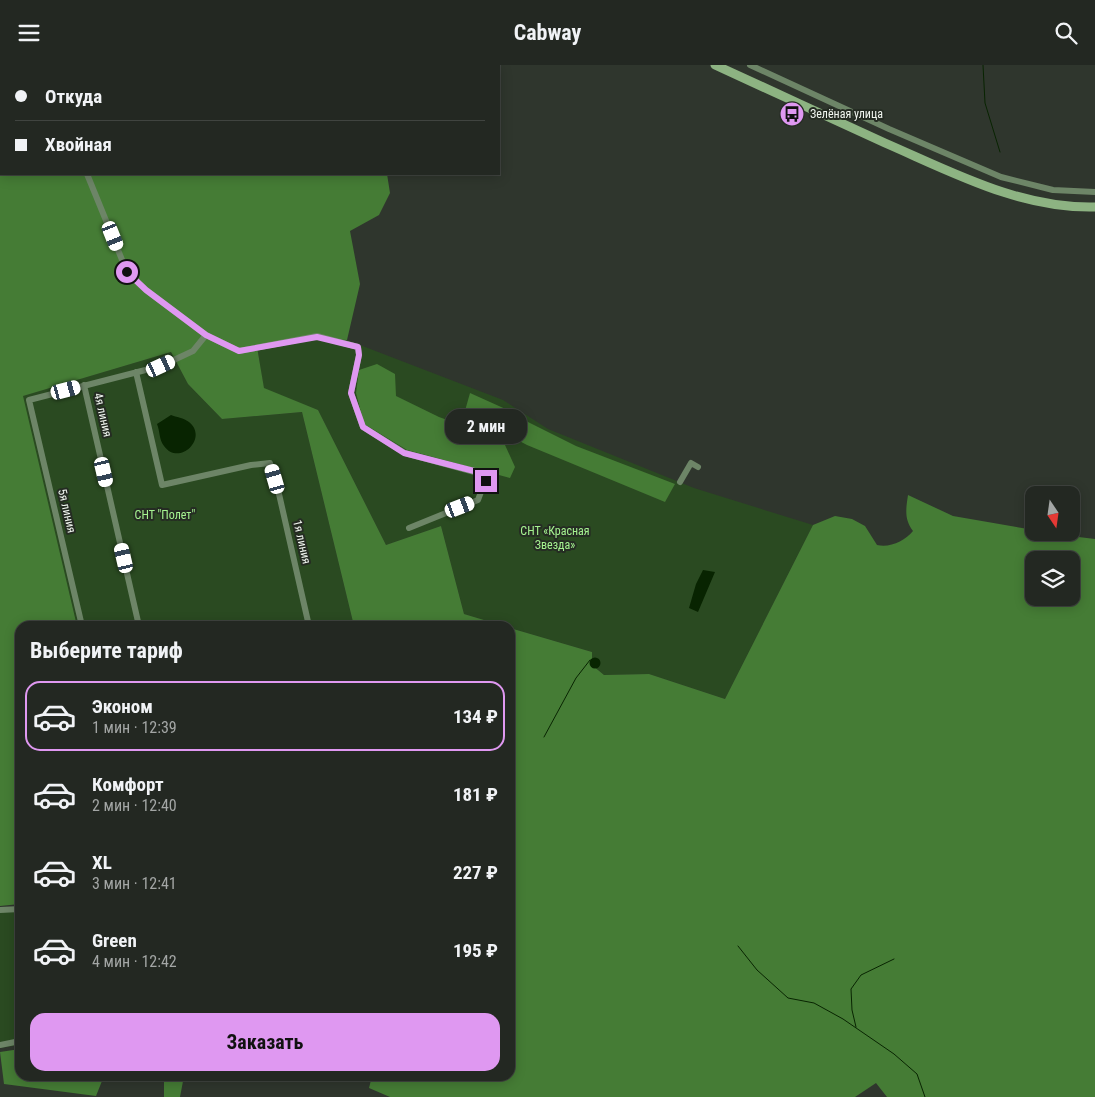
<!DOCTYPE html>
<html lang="ru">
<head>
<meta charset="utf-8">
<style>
  body { margin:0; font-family:"Roboto Condensed",sans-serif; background:#2f342f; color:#f1f3f6; height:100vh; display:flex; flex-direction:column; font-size:19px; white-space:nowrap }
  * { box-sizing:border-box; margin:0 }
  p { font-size:16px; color:#a3a6a5 }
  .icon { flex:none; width:28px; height:28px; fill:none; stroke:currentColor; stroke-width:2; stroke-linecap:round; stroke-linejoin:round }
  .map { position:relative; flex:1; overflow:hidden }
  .side { position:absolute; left:15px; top:556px; width:500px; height:460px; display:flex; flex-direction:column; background:#232822; border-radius:15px; box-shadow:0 2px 12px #0003,0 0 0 1px #404440 }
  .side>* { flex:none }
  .guide { position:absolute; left:0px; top:0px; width:500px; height:110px; box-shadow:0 2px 12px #0003,0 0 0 1px #404440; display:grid; align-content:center; height:110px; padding:0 15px; background:#232822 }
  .needle { width:32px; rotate:167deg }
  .tools { position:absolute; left:1025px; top:421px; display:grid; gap:10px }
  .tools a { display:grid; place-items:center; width:55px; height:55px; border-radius:10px; background:#232822; box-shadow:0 2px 12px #0003,0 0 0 1px #404440; font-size:25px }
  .end { position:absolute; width:22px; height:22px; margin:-11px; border:6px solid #df98f1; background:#111; box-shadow:0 0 0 2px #111 }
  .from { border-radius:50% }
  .bubble { position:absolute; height:35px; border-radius:15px; background:#232822; box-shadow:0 2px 12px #0003,0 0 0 1px #404440; font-size:16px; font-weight:700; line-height:35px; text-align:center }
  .car { position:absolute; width:15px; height:30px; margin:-15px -8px; border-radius:6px; box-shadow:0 0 4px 1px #0007; background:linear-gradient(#fff 24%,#345 0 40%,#fff 0 76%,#345 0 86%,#fff 0) }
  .guide b { display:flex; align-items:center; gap:18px; height:48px; font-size:19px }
  .guide b+b { border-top:1px solid #404440 }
  .guide i { width:12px; height:12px; background:#f1f3f6 }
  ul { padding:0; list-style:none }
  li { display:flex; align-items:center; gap:15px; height:70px; margin:0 10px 8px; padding:0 5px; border:2px solid transparent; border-radius:15px }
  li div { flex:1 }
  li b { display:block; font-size:19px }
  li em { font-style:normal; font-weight:700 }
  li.on { border-color:#df98f1 }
  li>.icon { width:45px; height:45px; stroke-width:1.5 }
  h2 { padding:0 15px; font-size:22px; line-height:60px }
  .primary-button { display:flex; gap:10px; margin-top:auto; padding:10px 15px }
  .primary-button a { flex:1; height:58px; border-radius:15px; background:#df98f1; color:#111; font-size:20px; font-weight:700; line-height:58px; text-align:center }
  header { display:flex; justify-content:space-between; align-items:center; height:65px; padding:0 15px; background:#232822; font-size:22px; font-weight:700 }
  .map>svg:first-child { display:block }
  .green { fill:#2a4a21 }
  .forest { fill:#457c35; fill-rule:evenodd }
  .water { fill:#082401 }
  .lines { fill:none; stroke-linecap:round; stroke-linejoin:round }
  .stream { stroke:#082401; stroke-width:1 }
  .minor { stroke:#6d8567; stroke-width:6 }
  .secondary { stroke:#8db382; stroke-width:9 }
  .route { stroke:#df98f1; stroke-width:6 }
  .labels { text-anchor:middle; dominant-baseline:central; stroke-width:4; stroke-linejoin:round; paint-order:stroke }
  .poi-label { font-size:12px; fill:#f1f6f0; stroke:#252c23; text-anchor:start }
  .street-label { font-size:12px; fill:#f1f6f0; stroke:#252c23 }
  .park-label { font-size:12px; fill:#a5f290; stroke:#252c23 }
</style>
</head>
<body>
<header><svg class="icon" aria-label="menu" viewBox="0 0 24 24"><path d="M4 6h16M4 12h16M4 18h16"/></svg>Cabway<svg class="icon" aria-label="search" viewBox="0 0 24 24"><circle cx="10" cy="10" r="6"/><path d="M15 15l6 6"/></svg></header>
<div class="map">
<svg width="1095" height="1032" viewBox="0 0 1095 1032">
  <rect width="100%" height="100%" fill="#2f362d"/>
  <!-- green -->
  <path class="green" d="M21,0H387L382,1Z
    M298,273L347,275L503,335L548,364L694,423L813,460L725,634L649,609L604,610L592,600V587L510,563V561H504L464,549L441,461L386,480L318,345L264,324L257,282Z
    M171,287L188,319L222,354L302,347L354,561H77L22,331Z
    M0,843H20V980L0,983Z"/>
  <!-- forest -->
  <path class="forest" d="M0,0H21L1,1V109H387L390,128L379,150L350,166L360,219L347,275L298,273L257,282L264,323L318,345L386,480L441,461L464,549L504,561H354L302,347L222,354L188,319L171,287L23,331L77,561H20V839L0,841Z
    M377,299L395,309L396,331L439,352L461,360L470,328L512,347L500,369L515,402L510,413L407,385L364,359L356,328L359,305Z
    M514,350L576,381L675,419L665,437L527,380L504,368Z
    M908,430L953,451L1034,465V468H1046L1095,474V1032H887L876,1018L855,1032H390L369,1023L372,1011H510V563L592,587V600L604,610L649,609L725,634L813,460L835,451L852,454L865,461L877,480C890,483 905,476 913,466C904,454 906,444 908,430ZM1034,495H1071V532H1034Z
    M20,984V1011H104L96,1031L4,1019L0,987Z
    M164,1011H184L180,1032H164Z"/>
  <!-- water -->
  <path class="water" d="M171,350C176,352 184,353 189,357C209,373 179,402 164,381C159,375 160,366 157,359Z
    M703,505L715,507L698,547L689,543L696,519Z
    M589.5 598a5.5 5.5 0 1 1 11 0a5.5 5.5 0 1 1-11 0Z"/>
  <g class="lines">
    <!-- stream -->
    <path class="stream" d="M983,0L985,38L1000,87
      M544,672L576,613L590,595
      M738,881L757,905L788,933L814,938L843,954L894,989L917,1009L925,1032
      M856,962L852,945L851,924L861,910L894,894"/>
    <!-- minor -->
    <path class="minor" d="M750,0L889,64L1001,112L1053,125L1095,127
      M0,38L1,39
      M87,109L127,207L146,225L206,270L239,286L317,271L358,282L359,290L351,328L363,362L405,388L482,409L485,416L478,435L409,463
      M136,307L162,420L251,400L270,398L279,429L309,561
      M84,320L139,561
      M680,417L691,398L698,402
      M82,561L29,335L161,301L193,286L206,270
      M0,845L20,844
      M0,980L20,976"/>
    <!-- secondary -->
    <path class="secondary" d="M715,0C772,26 828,52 885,78C952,107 1020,144 1095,142"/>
  </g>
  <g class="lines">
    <!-- route -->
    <path class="route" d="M127,207L146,225L206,270L239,286L317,272L358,282L359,290L351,328L363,362L404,388L482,408L486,416"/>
  </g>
  <!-- icons -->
  <defs>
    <symbol id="bus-disc" viewBox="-11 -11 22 22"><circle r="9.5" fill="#df98f1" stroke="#252c23"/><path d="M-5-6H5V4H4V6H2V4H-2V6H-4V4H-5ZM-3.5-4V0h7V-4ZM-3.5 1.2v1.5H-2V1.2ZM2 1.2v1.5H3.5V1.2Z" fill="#111"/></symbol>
  </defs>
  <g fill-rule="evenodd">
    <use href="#bus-disc" x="778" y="35" width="28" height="28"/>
  </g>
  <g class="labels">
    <!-- poi labels -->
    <g class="poi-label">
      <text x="810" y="49">Зелёная улица</text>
    </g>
    <!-- street labels -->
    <g class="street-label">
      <text transform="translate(103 350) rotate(77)">4я линия</text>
      <text transform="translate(67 446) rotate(77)">5я линия</text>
      <text transform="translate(302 477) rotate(77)">1я линия</text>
    </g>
    <!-- park labels -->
    <g class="park-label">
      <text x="165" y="450">СНТ "Полет"</text>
      <text x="555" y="466">СНТ «Красная<tspan x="555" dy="14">Звезда»</tspan></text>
    </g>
  </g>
</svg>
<div class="tools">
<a><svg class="needle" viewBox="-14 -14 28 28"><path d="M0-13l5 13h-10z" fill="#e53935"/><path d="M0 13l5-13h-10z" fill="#a3a6a5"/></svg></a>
<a><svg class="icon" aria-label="layers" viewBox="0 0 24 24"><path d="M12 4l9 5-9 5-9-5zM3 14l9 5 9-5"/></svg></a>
</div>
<i class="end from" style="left:127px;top:207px"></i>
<i class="end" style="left:486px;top:416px"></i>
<div class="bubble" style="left:445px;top:344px;width:82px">2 мин</div>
<i class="car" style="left:113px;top:171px;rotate:158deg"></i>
<i class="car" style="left:161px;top:301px;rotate:65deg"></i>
<i class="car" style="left:66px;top:325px;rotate:75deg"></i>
<i class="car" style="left:104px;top:407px;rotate:167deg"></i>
<i class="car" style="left:275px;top:414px;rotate:344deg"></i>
<i class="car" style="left:460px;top:442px;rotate:69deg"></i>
<i class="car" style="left:124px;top:493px;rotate:347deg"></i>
<div class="guide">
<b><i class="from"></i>Откуда</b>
<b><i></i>Хвойная</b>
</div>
<section class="side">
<h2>Выберите тариф</h2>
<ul>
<li class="on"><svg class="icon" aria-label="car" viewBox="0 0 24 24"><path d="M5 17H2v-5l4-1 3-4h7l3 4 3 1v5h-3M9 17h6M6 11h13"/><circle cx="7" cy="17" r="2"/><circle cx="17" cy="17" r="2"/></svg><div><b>Эконом</b><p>1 мин · 12:39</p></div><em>134 ₽</em></li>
<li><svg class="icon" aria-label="car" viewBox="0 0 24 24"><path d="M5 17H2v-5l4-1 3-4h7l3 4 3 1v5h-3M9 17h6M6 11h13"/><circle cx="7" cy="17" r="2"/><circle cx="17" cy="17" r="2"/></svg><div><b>Комфорт</b><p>2 мин · 12:40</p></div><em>181 ₽</em></li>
<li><svg class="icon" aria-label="car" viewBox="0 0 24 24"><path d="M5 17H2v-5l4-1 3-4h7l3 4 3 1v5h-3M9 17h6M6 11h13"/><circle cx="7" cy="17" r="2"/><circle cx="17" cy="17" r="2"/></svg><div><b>XL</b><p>3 мин · 12:41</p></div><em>227 ₽</em></li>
<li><svg class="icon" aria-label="car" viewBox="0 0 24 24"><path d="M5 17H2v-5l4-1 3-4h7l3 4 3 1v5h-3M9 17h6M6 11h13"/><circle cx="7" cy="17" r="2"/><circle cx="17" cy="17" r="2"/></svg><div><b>Green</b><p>4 мин · 12:42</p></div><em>195 ₽</em></li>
</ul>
<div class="primary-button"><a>Заказать</a></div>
</section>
</div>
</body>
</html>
